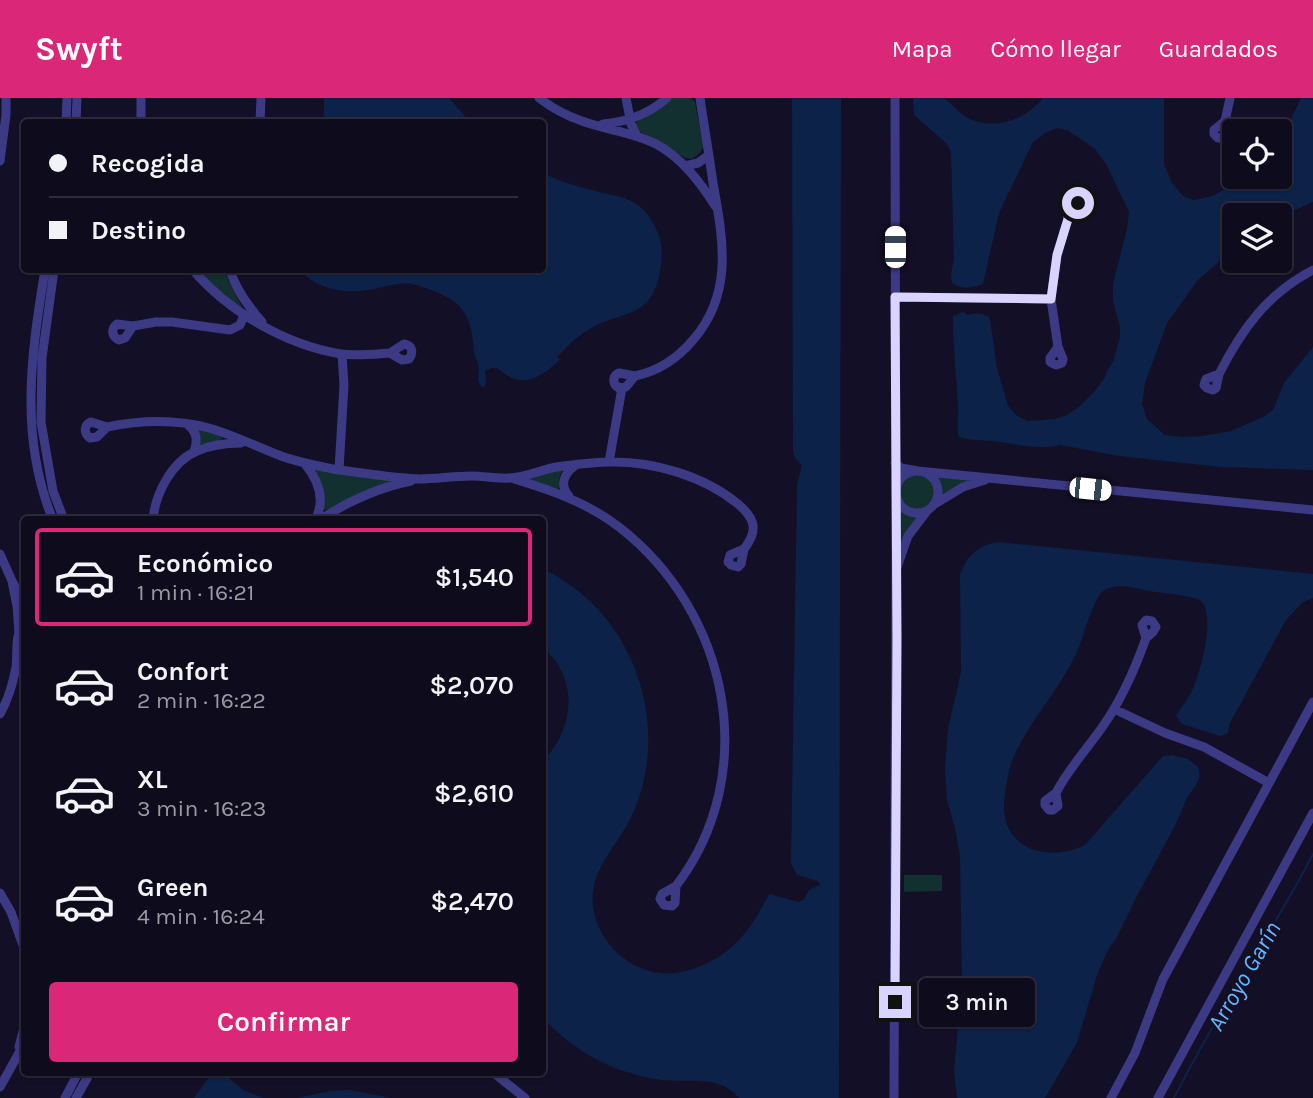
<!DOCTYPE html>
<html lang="es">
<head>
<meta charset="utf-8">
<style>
  body { margin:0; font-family:Karla,sans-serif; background:#1c1929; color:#f1f3f6; height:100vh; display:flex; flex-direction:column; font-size:26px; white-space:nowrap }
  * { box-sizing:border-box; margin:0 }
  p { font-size:23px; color:#9b9ba3 }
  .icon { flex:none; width:38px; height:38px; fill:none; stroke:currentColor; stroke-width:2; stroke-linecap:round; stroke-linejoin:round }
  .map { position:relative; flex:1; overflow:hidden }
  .details { position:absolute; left:21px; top:418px; width:525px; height:560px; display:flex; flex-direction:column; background:#0e0b1c; border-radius:7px; box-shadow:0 2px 5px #0004,0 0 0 2px #2e2b3b }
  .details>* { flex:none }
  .top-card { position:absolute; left:21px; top:21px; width:525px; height:154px; border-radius:7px; box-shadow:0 2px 5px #0004,0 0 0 2px #2e2b3b; display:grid; align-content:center; height:154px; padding:0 28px; background:#0e0b1c }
  .controls { position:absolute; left:1222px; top:21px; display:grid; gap:14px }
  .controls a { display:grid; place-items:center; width:70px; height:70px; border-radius:7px; background:#0e0b1c; box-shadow:0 2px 5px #0004,0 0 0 2px #2e2b3b; font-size:35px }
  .end { position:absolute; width:32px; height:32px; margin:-16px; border:9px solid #d9d4ff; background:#111; box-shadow:0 0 0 4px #111 }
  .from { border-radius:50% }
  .bubble { position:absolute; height:49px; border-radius:7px; background:#0e0b1c; box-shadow:0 2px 5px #0004,0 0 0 2px #2e2b3b; font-size:23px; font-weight:600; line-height:49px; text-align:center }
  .car { position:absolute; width:21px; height:42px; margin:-21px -10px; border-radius:9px; box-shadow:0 0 5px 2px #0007; background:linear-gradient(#fff 24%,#345 0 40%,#fff 0 76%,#345 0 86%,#fff 0) }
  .top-card b { display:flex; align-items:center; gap:24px; height:66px; font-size:26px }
  .top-card b+b { border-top:2px solid #2e2b3b }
  .top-card i { width:18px; height:18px; background:#f1f3f6 }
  ul { padding:12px 0 0; list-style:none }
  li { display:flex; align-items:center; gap:21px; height:98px; margin:0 14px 10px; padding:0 14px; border:4px solid transparent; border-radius:7px }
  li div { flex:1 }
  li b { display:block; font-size:26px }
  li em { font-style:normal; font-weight:600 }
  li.current { border-color:#db2777 }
  li>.icon { width:63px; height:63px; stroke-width:1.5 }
  .action { display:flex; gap:14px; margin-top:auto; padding:14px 28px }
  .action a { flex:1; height:80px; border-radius:7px; background:#db2777; color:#fff; font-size:28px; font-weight:600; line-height:80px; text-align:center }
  header { display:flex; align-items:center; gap:42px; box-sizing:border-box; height:98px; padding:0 35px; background:#db2777; color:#fff }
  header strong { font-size:33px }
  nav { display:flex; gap:38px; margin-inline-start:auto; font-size:24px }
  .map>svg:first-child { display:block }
  .green { fill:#12302f }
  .water { fill:#0c2248 }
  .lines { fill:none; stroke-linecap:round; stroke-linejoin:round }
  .stream { stroke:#0c2248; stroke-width:2 }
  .minor { stroke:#3d3a85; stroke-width:9 }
  .route { stroke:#d9d4ff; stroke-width:9 }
  .labels { text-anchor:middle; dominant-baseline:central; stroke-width:7; stroke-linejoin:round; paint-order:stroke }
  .water-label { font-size:24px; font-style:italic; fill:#62b6ff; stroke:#130f26 }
</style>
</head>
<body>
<header>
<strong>Swyft</strong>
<nav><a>Mapa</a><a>Cómo llegar</a><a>Guardados</a></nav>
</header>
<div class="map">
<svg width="1313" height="1000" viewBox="0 0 1313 1000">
  <rect width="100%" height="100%" fill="#130f26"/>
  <!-- green -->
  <path class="green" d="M671,0H691L695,4L703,48L701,54L692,61L685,60L640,34L636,30V25L638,22Z
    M197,172H225L228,182L242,209L239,211Z
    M199,331L222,337L223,339L221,342L201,347L198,346L197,332Z
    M315,370L389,381V384L360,395L329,411L324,412Z
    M560,371L562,373L559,381L560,389L558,391L529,382L528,379Z
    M898 393a18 18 0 1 1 36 0a18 18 0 1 1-36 0Z
    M935,377L975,380L942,396L940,386Z
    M898,411L907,417L917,418L907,433L899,451Z
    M904,777H942V793L904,794Z"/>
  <!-- water -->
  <path class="water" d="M324,0H449L470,24H324Z
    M792,0H841L839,1000H739C720,976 689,985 662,982C652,981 640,978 630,975C595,965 569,946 543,921V663C574,631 580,581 543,550V471C632,513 672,622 634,713C621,746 588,770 593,809C599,852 643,885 686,873C698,870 710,864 720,858C743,843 757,820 769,796L798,804L804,802L809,792L820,787L818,783L797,777L791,765L797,386L802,367L795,360L793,353Z
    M913,0C922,0 934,0 942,0C951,3 959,16 968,20C994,33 1026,22 1043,0H1164V66L1172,85L1183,98L1194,102L1212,98L1230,89L1246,79H1279V46L1301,0H1313V104L1279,119V117H1234V150L1198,182L1167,225L1145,285L1142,306L1147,321L1165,337L1182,339L1202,338L1231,333L1263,319L1273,312L1284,285L1313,249V372L1221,369L1119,358L1060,347C1039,353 1014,345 993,343C981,342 971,343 959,339C956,327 959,318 958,306C956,276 953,247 953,218L963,214L968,217C976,215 985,214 990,221L997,270L1008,308L1017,318L1028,323L1055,321L1067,317L1080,308L1093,295L1104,281L1107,273L1113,264L1120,239V229L1113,203V186L1127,131L1129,114L1106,66L1095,51L1069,33L1057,30L1045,35L1033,44L999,115L983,186C972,190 963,192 952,185L951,176L954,161L951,54L946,45L914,17Z
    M543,74C557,84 585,90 603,95C612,97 621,98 629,102C645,109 653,122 659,138C663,150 662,161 660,174C651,222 622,212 590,231C578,237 567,249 557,259L560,261C548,274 528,289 510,279C499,274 499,265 485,273L486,285L484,289H482C476,282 479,278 479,269C478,264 475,259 474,254C473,236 470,217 456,205C447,197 423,188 411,186C398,184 382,190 368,192C343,196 317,191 299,172H542Z
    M999,444L1313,476V500L1303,504L1286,522L1230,625L1228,635L1220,638L1182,626L1176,617C1182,608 1189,600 1193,590C1201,573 1216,517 1201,503C1196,498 1164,495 1155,494C1138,492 1120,483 1103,493C1094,498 1082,544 1076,556C1059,593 1029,623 1013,660C1008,672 1007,684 1005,696C1002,716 1005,735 1024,747C1041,758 1067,756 1085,747L1163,658L1172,657L1188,661L1198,669L1200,678L1196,687L1187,700L1176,726L1138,796L1117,839L1108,852L1097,877L1077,945L1045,1000H957L954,973L962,881L960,758L955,730L947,702L945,669L948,631L961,574L960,478C965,459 979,446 999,444Z
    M212,975H223L243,992L264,1000H194Z
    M349,992L392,1000H297L330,993Z"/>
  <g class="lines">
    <!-- stream -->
    <path class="stream" d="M1174,1000C1216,916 1270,839 1313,756"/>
    <!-- minor -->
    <path class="minor" d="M539,0C552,10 567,18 582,23C606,32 633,34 656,46C682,60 700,84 716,109
      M626,0L631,26L637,38
      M895,0L896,472L908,438L927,413
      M1225,23L1227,36L1225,40H1218L1214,36V32Z
      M1225,23L1230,0
      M66,24L67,0
      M76,24L77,0
      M141,24V0
      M260,24L261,0
      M603,26C627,24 649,16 667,0
      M0,63L6,17V0
      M685,68L698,65L709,57
      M1072,98L1077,102L1078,106L1069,117L1064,104L1066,100Z
      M45,172C31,256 19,340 53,422
      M54,172L42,260L41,324L53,393L64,422
      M193,172C229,214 286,247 341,256C357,258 374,256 390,255
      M230,172C236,192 248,208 262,224
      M895,199L1051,201
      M117,226L133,228L125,240L119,242C111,238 111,231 117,226Z
      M133,228L156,224H172L230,232L240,227L244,217
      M404,246C412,247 414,254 409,261L402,262L390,255Z
      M1058,249L1051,201L1057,157L1069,117
      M1058,249L1063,261L1062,265L1056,267L1050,264V260Z
      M342,256L344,287L339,372C365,375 392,380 419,381C436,381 454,378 472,378C484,378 497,381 509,380C523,380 541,372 556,369C573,367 591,364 609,364C653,363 704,378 738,406C756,421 758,433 744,451
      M619,275L635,278L626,289L619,290C612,286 612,278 619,275Z
      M1219,276C1242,231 1267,196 1313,172
      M1219,276L1216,290L1213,292L1207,290L1204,287L1206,281Z
      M635,278C659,273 677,261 693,242C734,195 723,141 713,85C709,56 704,28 700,0
      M91,324L107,329L97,339L90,340C83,335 84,327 91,324Z
      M187,326C197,334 198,342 194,354
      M107,329C141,322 175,321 209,330C234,337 257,349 281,358C300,365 319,368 339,372
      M609,364L622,290
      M895,365L901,370L918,373L1313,412
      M305,366C318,382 326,402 315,422
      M896 394a21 21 0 1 1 42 0a21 21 0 1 1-42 0Z
      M514,381C551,392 588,405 619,429C729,514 762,675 676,788
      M569,398C559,387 564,375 576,367
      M935,406L963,389L985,382
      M153,422C155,396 172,363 197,353C211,347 226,345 241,345
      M320,422C346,404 380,389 411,383
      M744,451L741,466L738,469L731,467L728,464L730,457Z
      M0,456L12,483
      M1146,522L1152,523L1156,529L1153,534L1146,540L1142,527Z
      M19,535L17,508L12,483L24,505
      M1114,611L1165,635L1204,649L1269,685
      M0,616C8,602 13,585 16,569C18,555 14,537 24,526
      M1056,695C1068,671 1088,650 1103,628C1122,601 1135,571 1146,540
      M1056,695L1058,708L1053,712H1049L1045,707V703Z
      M676,788L675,805L672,808L664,807L660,801L662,796Z
      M0,795L11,814L24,850
      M19,949L24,930
      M494,975L525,1000
      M0,989L24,946
      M65,1000L78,975
      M76,1000L90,975
      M894,1000L896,472
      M1111,1000L1135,955L1163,881L1313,604
      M1158,1000L1313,715"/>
  </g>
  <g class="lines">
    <!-- route -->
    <path class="route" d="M895,904L897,541L895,199L1051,201L1057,157L1068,121C1069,114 1064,109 1065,102C1069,96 1076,98 1078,105"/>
  </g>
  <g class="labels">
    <!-- water labels -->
    <g class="water-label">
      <text transform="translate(1244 878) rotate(-60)">Arroyo Garín</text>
    </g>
  </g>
</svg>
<div class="controls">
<a><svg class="icon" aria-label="locate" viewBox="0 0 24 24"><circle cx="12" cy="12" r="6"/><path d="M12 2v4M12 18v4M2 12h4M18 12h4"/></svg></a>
<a><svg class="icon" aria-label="layers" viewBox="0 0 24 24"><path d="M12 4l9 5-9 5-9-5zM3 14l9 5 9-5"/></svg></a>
</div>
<i class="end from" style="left:1078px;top:105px"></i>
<i class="end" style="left:895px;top:904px"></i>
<div class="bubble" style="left:919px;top:880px;width:116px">3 min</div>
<i class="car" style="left:895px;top:149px;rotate:0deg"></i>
<i class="car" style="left:1090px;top:391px;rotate:96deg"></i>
<div class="top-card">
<b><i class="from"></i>Recogida</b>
<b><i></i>Destino</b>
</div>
<section class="details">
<ul>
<li class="current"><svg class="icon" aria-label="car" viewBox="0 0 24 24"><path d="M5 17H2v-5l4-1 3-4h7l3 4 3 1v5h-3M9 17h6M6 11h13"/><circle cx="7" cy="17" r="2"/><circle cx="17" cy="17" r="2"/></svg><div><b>Económico</b><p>1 min · 16:21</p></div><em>$1,540</em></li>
<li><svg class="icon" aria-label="car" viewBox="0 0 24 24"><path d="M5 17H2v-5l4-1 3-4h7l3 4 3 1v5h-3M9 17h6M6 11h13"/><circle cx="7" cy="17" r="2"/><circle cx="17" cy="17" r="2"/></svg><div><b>Confort</b><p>2 min · 16:22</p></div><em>$2,070</em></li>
<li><svg class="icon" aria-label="car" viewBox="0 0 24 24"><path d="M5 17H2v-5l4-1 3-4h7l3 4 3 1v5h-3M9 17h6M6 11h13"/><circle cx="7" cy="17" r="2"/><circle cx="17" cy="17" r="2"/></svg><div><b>XL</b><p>3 min · 16:23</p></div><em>$2,610</em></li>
<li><svg class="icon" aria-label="car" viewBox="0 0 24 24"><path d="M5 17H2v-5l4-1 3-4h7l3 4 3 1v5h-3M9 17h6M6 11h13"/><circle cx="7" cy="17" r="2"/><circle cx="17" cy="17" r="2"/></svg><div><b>Green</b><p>4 min · 16:24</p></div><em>$2,470</em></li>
</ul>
<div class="action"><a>Confirmar</a></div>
</section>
</div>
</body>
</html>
